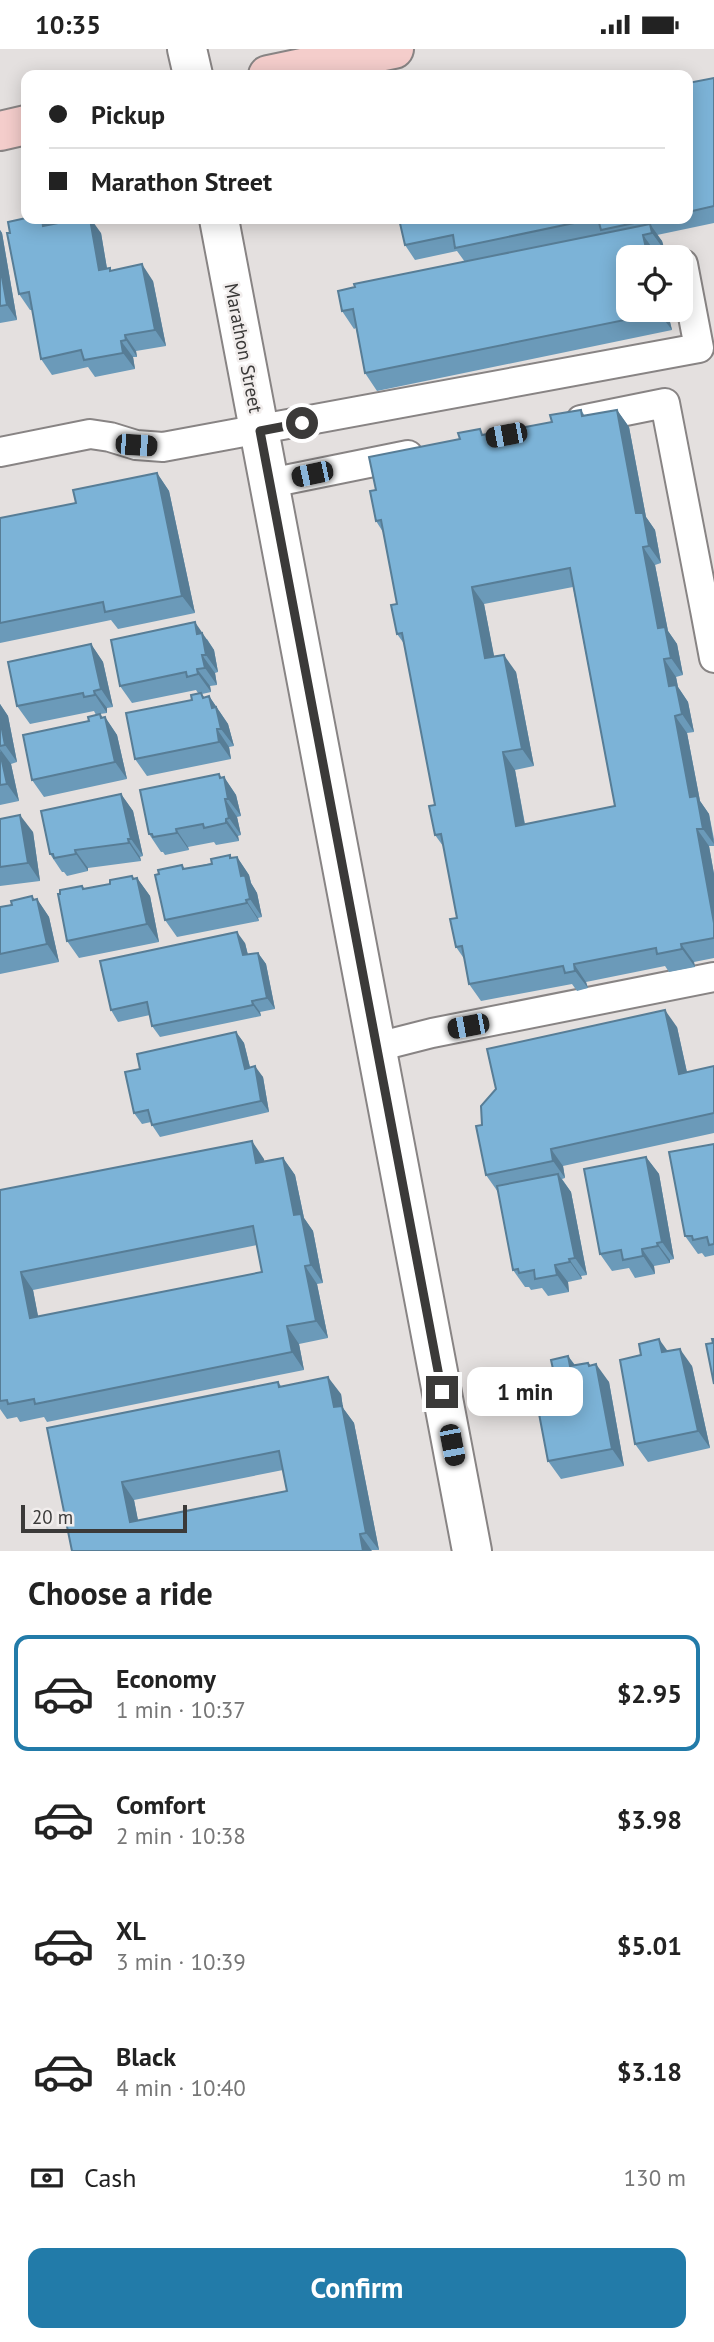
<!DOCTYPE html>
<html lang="en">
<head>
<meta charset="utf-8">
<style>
  body { margin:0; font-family:"PT Sans",sans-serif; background:#f6f6f6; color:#222; height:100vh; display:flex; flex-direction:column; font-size:26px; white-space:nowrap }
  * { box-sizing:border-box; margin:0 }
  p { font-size:23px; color:#767676 }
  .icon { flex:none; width:38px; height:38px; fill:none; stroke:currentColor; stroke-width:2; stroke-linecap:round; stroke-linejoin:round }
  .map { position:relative; height:1502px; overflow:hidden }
  .panel { display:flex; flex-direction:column; background:#fff; flex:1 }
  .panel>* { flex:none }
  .banner { position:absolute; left:21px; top:21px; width:672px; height:154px; border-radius:14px; box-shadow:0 4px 18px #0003; display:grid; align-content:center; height:154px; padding:0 28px; background:#fff }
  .buttons { position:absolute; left:616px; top:196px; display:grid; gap:14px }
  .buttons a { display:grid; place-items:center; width:77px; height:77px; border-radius:14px; background:#fff; box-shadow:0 4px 18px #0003; font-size:35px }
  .scale { position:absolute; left:21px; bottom:18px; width:166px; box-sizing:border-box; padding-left:7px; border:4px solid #3b3a39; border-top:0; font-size:19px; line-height:24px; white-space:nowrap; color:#3b3a39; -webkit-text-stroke:5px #f1edec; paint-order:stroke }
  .end { position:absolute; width:32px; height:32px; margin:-16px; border:9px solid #3b3a39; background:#fff; box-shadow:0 0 0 4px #fff }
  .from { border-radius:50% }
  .bubble { position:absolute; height:49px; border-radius:14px; background:#fff; box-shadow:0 4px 18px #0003; font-size:23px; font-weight:700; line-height:49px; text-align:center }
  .car { position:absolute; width:21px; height:42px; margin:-21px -10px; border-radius:9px; box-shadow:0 0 5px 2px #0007; background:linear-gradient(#222 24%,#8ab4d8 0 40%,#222 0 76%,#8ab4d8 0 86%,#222 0) }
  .banner b { display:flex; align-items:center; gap:24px; height:66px; font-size:26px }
  .banner b+b { border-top:2px solid #e0e0e0 }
  .banner i { width:18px; height:18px; background:#222 }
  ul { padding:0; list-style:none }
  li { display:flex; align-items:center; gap:21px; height:116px; margin:0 14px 10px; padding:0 14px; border:4px solid transparent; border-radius:14px }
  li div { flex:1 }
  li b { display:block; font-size:26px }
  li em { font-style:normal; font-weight:700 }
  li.selected { border-color:#227ba9 }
  li>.icon { width:63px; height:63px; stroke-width:1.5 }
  h2 { padding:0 28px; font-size:32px; line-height:84px }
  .pay { display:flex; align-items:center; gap:18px; height:77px; padding:0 28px; font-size:26px }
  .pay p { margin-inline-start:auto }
  .button { display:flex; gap:14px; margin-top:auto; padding:14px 28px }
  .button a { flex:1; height:80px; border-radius:14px; background:#227ba9; color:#fff; font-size:28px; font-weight:700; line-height:80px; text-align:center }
  .status { display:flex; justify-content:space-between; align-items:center; height:49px; padding:0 35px; background:#fff; direction:ltr }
  .status svg { height:19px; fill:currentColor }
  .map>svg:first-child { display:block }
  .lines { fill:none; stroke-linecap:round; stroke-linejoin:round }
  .service-casing { stroke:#888484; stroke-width:32 }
  .minor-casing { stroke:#888484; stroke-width:42 }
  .secondary-casing { stroke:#888484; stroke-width:42 }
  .service { stroke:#fff; stroke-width:28 }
  .minor { stroke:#fff; stroke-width:38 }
  .secondary { stroke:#f4cdcb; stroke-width:38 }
  .wall { fill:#6b9ab9; fill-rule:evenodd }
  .shaded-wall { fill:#577d96 }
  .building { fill:#7cb3d7; stroke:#577d96; stroke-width:2; fill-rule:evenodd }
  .route { stroke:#3b3a39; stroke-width:9 }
  .labels { text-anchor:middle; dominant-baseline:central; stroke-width:5; stroke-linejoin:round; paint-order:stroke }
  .street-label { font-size:19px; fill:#3b3a39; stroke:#f1edec }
</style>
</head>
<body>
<div class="status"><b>10:35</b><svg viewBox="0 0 49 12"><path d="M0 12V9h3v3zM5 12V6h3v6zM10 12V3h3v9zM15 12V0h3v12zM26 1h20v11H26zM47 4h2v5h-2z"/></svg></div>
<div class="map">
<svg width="714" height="1502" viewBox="0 0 714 1502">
  <rect width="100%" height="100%" fill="#e4e0df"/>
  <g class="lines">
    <defs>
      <path id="service" d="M581,371L665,354L705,561
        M0,403L90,385L110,388L136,396L163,398L699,299L683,215
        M270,434L408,406
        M714,559L705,561L714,609
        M377,998L432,984L714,928"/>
      <path id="minor" d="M187,0L193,26
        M219,170L472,1502"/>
      <path id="secondary" d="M268,26L394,0
        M0,82L26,76"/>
    </defs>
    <!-- service casing -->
    <use href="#service" class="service-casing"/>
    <!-- minor casing -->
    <use href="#minor" class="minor-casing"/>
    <!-- secondary casing -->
    <use href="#secondary" class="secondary-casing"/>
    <!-- service -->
    <use href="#service" class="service"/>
    <!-- minor -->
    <use href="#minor" class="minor"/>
    <!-- secondary -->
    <use href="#secondary" class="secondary"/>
  </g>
  <!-- wall -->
  <path class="wall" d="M714,29V174L657,186L662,192L665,202L656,204L628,261H667L672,281L377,342L365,324L356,279L354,280L342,262L465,213L457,202L415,211L405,196L399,170H688V34Z
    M26,170H44L48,176L101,184L107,220L110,219L111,221L153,232L166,297L136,302L137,308H133L135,320L95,328L88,318L52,326L41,310L32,261H30L19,245L10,184Z
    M0,181L2,184L17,271L0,274Z
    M581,361L585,367L617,361L629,378L646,468L655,481L661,514L655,516L668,582L677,595L683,626L676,628L678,638L688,653L694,683L687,684L700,752L709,765L714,790V797H709L714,825V909L694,913L695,918L669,923L665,917L586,933L588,939L577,942L572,935L481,952L469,935L465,911L456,898L457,869L443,797L435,786V756L405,596L397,585V555L383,483L376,472V441L484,386L552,373ZM573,538L615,757L525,775L515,721L534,717L516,623L494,608L484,555Z
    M157,424L169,442L195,564L118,580L111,571L0,594V469L76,454Z
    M207,590L214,601L218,623L215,624L217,636L210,637L211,643L202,645L204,648L209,647L228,675L234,697L229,698L231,710L147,727L135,710L198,644L196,641L132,654L120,637Z
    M91,595L103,613L113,658L107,659V664L100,665L103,669L105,668L117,686L127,730L44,748L32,731L89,672L96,666L94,662L30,675L17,657Z
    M0,655L8,667L17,713L11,715L19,752L0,756Z
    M224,728L236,746L241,767L237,768L241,786L238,787L239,792L216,796L214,793L188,798L189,801L165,806L163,803H161L149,785L222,729Z
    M121,745L133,762L143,807L140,808L141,812L88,819V822L67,827L64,823H62L50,805Z
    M0,770L33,783L40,832L0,837Z
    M237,808L249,826L251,834L257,844L262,868L258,869L259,872L177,888L165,871L159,825L182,816L185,820Z
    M137,829L150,847L159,893L79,909L67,892L82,837L85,840Z
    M37,850L49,868L59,913L0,925V858Z
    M245,894L248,906L258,904L266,915L275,960L260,963L261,967L160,988L152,977L150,966L118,973L111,961Z
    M677,978L687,1023L714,1017V1084L563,1117L565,1129L562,1130L571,1143L587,1226L581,1227L582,1230L568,1233L569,1243L548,1247L542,1239L531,1241L529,1238H525L513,1221L498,1143L486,1126L482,1076Z
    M236,983L244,994L250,1018L263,1028L269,1063L160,1088L152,1076L151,1073L142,1075L134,1064L140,1020Z
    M714,1095V1206L705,1208L702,1204L698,1205L685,1187Z
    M646,1108L659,1125L674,1210L670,1211V1214L654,1217L655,1225L635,1229L629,1219L612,1222L600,1205Z
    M283,1109L295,1126L304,1169L313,1182L323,1234L317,1235L328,1289L299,1295L304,1321L47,1373L44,1368L20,1373L17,1368L7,1370L0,1360V1141L264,1110V1112ZM257,1196L262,1223L38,1268L33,1241Z
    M667,1302L692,1317L710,1399L648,1413L635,1395Z
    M568,1307L575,1316L588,1314L609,1333L624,1417L561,1430L548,1412L538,1326L553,1320Z
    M278,1333L281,1337L341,1345L343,1359L354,1374L379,1501L72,1502L47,1379ZM283,1421L287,1442L138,1472L134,1451Z"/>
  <!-- shaded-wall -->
  <path class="shaded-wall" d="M42,170H44L52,182L43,177Z
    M90,170H91L101,184L110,237L99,221Z
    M650,175L662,192L665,202L652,184Z
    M0,181L2,184L17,271L7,256L0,217Z
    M643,186L656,204L657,208H648Z
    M142,215L153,232L166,297L155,281Z
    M659,261H667L672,281L659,264Z
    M125,286L136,302L137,308L126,291Z
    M121,292L133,308L135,320L123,304Z
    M617,361L629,378L646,468L655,481L661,514L649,497L636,464Z
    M157,424L169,442L195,564L182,547Z
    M643,498L655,516L668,582L677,595L683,626L671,609L658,579Z
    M472,538L484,555L498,627L485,609Z
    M195,573L214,601L218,623L206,606L197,585Z
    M91,595L103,613L113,658L101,640Z
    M202,606L215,624L217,636L205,619Z
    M504,606L516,623L534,717L522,700Z
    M664,610L676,628L678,638L688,653L694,683L682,665L669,637Z
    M197,620L210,637L211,643L198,625Z
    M94,642L107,659V664L95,646Z
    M201,644L211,658L209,647L228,675L234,697L221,680Z
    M0,655L8,667L17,713L5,696L0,670Z
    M100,665L106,674L105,668L117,686L127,730L115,713Z
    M675,667L687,684L700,752L709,765L714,795L703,780L690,748Z
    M217,680L229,698L231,710L219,693Z
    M0,700L11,715L19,752L7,735Z
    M503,703L515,721L528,794L516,777Z
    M219,725L225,734L224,728L236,746L241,767L228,750Z
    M121,745L133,762L143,807L131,790Z
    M225,750L237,768L241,786L229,769Z
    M20,766L33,783L40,832L28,814Z
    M226,770L238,787L239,792L226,774Z
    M176,780L188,798L189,801L177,784Z
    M697,780L709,797L714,825V874Z
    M128,790L140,808L141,812L129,794Z
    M75,801L88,819V822L76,805Z
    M230,806L239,819L237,808L249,826L251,834L257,844L262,868L250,850L241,827Z
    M132,827L139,837L137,829L150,847L159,893L147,875Z
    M32,847L38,857L37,850L49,868L59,913L47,895Z
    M246,851L258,869L259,872L247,854Z
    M237,883L245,894L251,918L243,906Z
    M681,895L694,913L695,918L682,900Z
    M258,904L266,915L275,960L267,949Z
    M574,915L586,933L588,939L575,922Z
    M252,952L260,963L261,967L253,956Z
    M665,961L677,978L691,1042L679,1025Z
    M236,983L244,994L253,1031L245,1020Z
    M255,1017L263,1028L269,1063L261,1052Z
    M252,1092L264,1110L268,1132L256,1114Z
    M551,1100L563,1117L565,1129L553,1112Z
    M646,1108L659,1125L674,1210L662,1193Z
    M283,1109L295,1126L304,1169L313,1182L323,1234L311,1216L294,1166Z
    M558,1125L571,1143L587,1226L575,1209Z
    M657,1194L670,1211V1214L658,1197Z
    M642,1200L654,1217L655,1225L643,1207Z
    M569,1210L581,1227L582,1230L570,1213Z
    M555,1216L568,1233L569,1243L557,1226Z
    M305,1217L317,1235L328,1289L316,1272Z
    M21,1223L33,1241L42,1287L30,1269Z
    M287,1277L299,1295L304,1321L292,1303Z
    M659,1290L672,1308L662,1303Z
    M680,1300L692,1317L710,1399L698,1382Z
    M568,1307L581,1325L570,1317Z
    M588,1314L599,1328L596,1315L609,1333L624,1417L612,1400Z
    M328,1328L341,1345L343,1359L354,1374L379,1501L366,1484L334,1358Z
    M122,1433L134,1451L142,1491L130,1473Z
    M360,1485L372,1502H363Z"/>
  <!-- building -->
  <path class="building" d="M714,29V157L688,163V34Z
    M26,169L42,170L43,177L78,170H90L99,221L110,219V222L142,215L155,281L125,286L126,291L121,292L123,304L84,311L81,301L41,310L29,243L19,245L7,184H10L8,173Z
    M399,170H593L455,199L453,186L405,196Z
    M598,170H653L601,181Z
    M650,175L652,184L643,186L648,208H628V261H659V264L365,324L353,260L342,262L338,242L355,238L354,235Z
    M0,217L7,256L0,257Z
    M581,361L582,367L617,361L636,464H643L649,497L643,498L658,579L665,578L671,609L664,610L669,637L676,636L682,665L675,667L690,748L697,747L703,780H697L714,874V889L681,895L682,900L657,905L656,899L574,915L575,922L565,924L563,917L469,935L462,897L456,898L450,870L457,869L441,785L435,786L429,757L435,756L402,584L397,585L391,556L397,555L381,471L376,472L370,442L376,441L369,408L460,390L458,384L480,380L482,386L552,373L550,366ZM570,519L615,757L516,777L503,703L522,700L504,606L485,609L472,538Z
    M157,424L182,547L105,563L103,553L0,574V469L76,454L73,441Z
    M195,573L197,585L202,584L206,606H202L205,619L197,620L198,625L187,628L186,623L120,637L111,591Z
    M91,595L101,640L94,642L95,646L84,648L83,644L17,657L8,613Z
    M201,644L203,649L209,647L212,659L216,658L221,680H217L219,693L135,710L126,664L192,651L191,646Z
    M100,665L101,669L105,668L115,713L32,731L23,686L89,672L88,668Z
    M0,670L5,696L0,697Z
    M0,703L7,735L0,736Z
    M219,725L220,729L224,728L228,750H225L229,769L226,770V774L204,779L203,775L176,780L177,784L153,788L152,785H149L140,741Z
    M121,745L131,790H128L129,794L75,801L76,805L54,809L53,805H50L41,762Z
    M20,766L28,814L0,818V770Z
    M230,806V809L237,808L241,827L245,826L250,850L246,851L247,854L165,871L155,826L159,825L158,821L182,816L183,820L212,815L211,810Z
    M132,827L133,830L137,829L147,875L67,892L58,845H60V841L82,837L83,840L110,835V831Z
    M32,847L33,851L37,850L47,895L0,905V858L12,856L11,852Z
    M237,883L243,906L258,904L267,949L252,952L253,956L152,977L147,953L111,961L100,912Z
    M665,961L679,1025L714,1017V1064L551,1100L553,1112L486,1126L476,1077L482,1076L481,1057L496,1040L487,1000Z
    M236,983L245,1020L255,1017L261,1052L152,1076L148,1061L134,1064L125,1023L140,1020L137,1005Z
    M252,1092L256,1114L283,1109L294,1166L301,1165L311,1216L305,1217L316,1272L287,1277L292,1303L35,1355L34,1350L8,1355L7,1351L0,1352V1141ZM253,1177L262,1223L30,1269L21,1223Z
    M714,1095V1195L709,1196L707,1188L693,1191L692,1187H685L669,1103Z
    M646,1108L662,1193L657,1194L658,1197L642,1200L643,1207L623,1211L621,1201L600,1205L584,1120Z
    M558,1125L575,1209L569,1210L570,1213L555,1216L557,1226L535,1230L534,1221L519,1224L518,1220L513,1221L497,1137Z
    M659,1290L662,1303L680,1300L698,1382L635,1395L620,1311L641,1306L639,1295Z
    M712,1290H714V1335L706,1295L713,1294Z
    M568,1307L570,1317L588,1314L589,1317L596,1315L612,1400L548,1412L532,1328L538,1326L537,1323L553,1320L551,1311Z
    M328,1328L334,1358L342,1357L366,1484L360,1485L363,1502H72L47,1379L278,1333L279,1338ZM279,1402L287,1442L130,1473L122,1433Z"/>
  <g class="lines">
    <!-- route -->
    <path class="route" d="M302,374L260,382L442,1343"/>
  </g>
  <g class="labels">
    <!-- street labels -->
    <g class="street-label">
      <text transform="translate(244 299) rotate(79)">Marathon Street</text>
    </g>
  </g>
</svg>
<div class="buttons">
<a><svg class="icon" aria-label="locate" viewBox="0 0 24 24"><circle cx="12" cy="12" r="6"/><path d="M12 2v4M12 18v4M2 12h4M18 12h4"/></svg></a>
</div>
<div class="scale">20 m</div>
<i class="end from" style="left:302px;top:374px"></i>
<i class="end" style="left:442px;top:1343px"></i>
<div class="bubble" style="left:467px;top:1318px;width:116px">1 min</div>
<i class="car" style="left:506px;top:386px;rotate:259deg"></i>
<i class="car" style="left:136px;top:396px;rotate:94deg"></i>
<i class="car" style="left:312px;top:425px;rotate:258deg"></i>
<i class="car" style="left:468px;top:977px;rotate:259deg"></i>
<i class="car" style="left:452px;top:1396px;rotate:169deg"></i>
<div class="banner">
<b><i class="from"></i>Pickup</b>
<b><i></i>Marathon Street</b>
</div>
</div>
<section class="panel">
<h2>Choose a ride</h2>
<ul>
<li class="selected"><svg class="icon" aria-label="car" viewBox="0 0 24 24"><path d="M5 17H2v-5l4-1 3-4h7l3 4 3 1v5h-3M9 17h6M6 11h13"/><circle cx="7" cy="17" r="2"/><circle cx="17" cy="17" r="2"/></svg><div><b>Economy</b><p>1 min · 10:37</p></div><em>$2.95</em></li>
<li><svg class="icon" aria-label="car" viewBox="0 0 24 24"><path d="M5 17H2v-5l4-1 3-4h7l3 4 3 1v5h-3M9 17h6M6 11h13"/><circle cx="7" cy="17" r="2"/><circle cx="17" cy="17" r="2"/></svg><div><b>Comfort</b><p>2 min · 10:38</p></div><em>$3.98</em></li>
<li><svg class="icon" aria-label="car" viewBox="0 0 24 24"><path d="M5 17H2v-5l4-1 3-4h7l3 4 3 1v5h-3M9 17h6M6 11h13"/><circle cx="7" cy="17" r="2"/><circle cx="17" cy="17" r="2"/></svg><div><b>XL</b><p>3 min · 10:39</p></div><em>$5.01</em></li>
<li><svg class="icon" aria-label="car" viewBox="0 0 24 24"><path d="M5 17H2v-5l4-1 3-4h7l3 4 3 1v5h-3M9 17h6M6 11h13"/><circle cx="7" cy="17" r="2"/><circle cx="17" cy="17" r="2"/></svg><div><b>Black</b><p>4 min · 10:40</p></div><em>$3.18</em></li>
</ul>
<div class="pay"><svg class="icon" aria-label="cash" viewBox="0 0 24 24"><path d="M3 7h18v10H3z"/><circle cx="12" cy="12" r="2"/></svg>Cash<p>130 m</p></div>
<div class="button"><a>Confirm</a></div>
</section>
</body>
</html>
